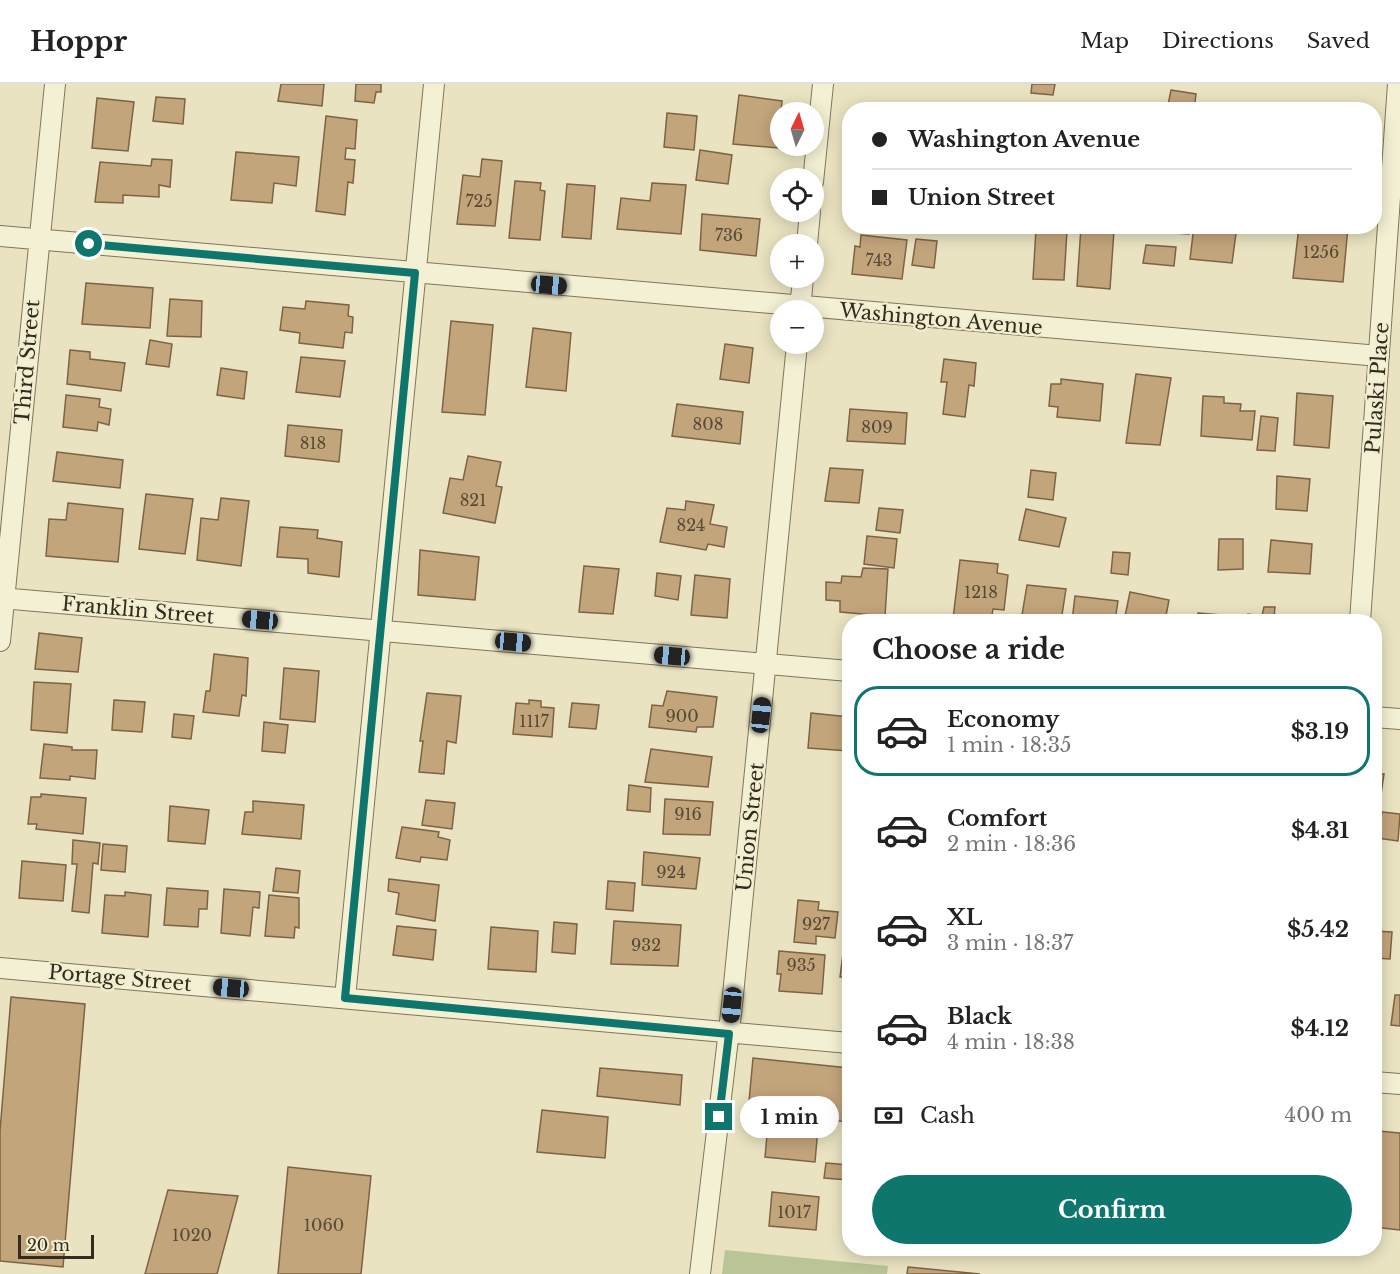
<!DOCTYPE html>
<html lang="en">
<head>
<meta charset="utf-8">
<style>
  body { margin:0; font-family:"Libre Baskerville",serif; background:#f2f2f2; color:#222; height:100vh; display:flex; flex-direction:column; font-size:22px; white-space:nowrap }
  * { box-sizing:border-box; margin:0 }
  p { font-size:20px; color:#767676 }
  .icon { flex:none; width:33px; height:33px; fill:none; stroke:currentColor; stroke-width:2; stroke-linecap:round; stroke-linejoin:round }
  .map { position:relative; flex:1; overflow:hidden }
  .side { position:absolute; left:842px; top:530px; width:540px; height:642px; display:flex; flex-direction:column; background:#fff; border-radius:24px; box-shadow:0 3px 15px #0003 }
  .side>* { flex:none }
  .top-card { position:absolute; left:842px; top:18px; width:540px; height:132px; border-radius:24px; box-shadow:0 3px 15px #0003; display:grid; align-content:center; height:132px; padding:0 30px; background:#fff }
  .needle { width:39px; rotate:5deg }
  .fabs { position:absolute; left:770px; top:18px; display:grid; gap:12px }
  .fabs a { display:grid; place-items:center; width:54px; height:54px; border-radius:50%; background:#fff; box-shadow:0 3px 15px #0003; font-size:30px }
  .scale { position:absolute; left:18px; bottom:15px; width:76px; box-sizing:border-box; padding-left:6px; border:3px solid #322b1e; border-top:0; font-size:16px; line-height:21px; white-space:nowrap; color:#322b1e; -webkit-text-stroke:4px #f1edd1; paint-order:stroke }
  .end { position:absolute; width:27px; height:27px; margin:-14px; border:8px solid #0f766e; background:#fff; box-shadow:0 0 0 3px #fff }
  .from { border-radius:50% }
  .bubble { position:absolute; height:42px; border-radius:21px; background:#fff; box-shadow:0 3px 15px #0003; font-size:20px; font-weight:700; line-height:42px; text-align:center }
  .car { position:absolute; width:18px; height:36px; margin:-18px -9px; border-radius:8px; box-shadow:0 0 4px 2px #0007; background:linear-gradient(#222 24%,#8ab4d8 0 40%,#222 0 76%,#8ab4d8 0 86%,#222 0) }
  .top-card b { display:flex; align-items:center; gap:21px; height:57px; font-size:22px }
  .top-card b+b { border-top:2px solid #e0e0e0 }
  .top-card i { width:15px; height:15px; background:#222 }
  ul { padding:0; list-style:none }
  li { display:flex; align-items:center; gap:18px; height:90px; margin:0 12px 9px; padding:0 18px; border:3px solid transparent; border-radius:24px }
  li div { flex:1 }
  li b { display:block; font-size:22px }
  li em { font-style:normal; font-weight:700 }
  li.on { border-color:#0f766e }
  li>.icon { width:54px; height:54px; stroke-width:1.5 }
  h2 { padding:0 30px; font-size:27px; line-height:72px }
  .pay { display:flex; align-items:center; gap:15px; height:66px; padding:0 30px; font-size:22px }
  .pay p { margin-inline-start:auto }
  .action { display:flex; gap:12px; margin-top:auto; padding:12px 30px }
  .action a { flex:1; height:69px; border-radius:36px; background:#0f766e; color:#fff; font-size:24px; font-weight:700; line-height:69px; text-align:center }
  header { display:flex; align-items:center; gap:36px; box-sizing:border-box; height:84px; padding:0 30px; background:#fff; border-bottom:2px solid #e0e0e0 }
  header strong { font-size:28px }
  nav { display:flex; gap:33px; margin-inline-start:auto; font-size:21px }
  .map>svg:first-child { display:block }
  .green { fill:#b9c597 }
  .building { fill:#c3a57c; stroke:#7d6344; stroke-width:1.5 }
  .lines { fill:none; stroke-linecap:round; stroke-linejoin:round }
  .minor-casing { stroke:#80755b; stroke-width:22 }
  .minor { stroke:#f4f0d4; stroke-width:20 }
  .route { stroke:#0f766e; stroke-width:8 }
  .labels { text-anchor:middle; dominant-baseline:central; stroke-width:4.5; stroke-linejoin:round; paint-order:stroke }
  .number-label { font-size:16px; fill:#564a36 }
  .street-label { font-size:20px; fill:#322b1e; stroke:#f1edd1 }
</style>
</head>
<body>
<header>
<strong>Hoppr</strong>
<nav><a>Map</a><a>Directions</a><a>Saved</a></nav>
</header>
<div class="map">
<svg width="1400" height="1190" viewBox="0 0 1400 1190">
  <rect width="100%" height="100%" fill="#e9e3c2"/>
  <!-- green -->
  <path class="green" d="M725,1166L888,1182L887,1190H722Z"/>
  <!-- building -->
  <path class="building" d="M281,0H324L322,22L278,17Z
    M356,0H381V8H376L374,19L355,17Z
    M1032,0H1055L1053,11L1031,9Z
    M1171,6L1196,10L1194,26H1167Z
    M739,11L782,17L778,64L733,60Z
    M156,13L185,15L183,40L153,37Z
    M97,14L134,18L128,67L92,64Z
    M667,29L697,32L694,66L664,63Z
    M326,32L357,36L355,65L346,64L345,75L355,76L353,99L348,98L345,131L316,127Z
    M700,66L732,71L728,100L696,96Z
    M236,68L299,73L296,102L274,99L272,119L231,116Z
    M152,75L172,76L170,103L159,101V113L123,111V119L95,118L100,78L151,82Z
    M482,75L502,77L495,142L457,140L463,91L480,93Z
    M515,97L541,99L540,106L545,107L540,156L509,154Z
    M652,99L686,101L681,150L617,145L621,114L650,117Z
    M567,100L595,102L591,155L562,153Z
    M702,130L760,135L756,172L700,166Z
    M997,142H1020V149L997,147Z
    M1174,142H1190L1189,150L1173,149Z
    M1194,142H1237L1232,179L1190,175Z
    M1299,142H1348L1343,198L1293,194Z
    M1081,143L1114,146L1110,205L1077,202Z
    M1036,145L1067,147L1064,196L1033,195Z
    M861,151L907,156L902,195L852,190L855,162L860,163Z
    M916,155L937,157L934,184L912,181Z
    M1146,161L1176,163L1174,182L1143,179Z
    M86,199L153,204L150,244L82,240Z
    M170,215L202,217L201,253L167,252Z
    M306,217L349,221L348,232L353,233L352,249L345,248L343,264L299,259L300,249L280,246L283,223L305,225Z
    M451,237L493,241L485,331L442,328Z
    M533,244L571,249L566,307L526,303Z
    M150,256L172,260L169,283L146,280Z
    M725,260L753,264L749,299L720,295Z
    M70,266L90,268V275L125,279L121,307L67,300Z
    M301,273L345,277L340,313L296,308Z
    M944,275L976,279L974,302L969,301L965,333L943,330L947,298H941Z
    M221,284L247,288L244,315L217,311Z
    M1136,290L1171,294L1160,361L1126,359Z
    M1061,295L1103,300L1100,337L1057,333L1058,323L1049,322L1051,300H1061Z
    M1297,309L1333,312L1329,364L1294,361Z
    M66,311L100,315L99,323L111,325L109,341L98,338L97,347L63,343Z
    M1203,312L1224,313V319L1241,320L1240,327H1255L1252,356L1201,352Z
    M677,320L743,328L740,360L672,352Z
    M850,325L907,329L905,360L847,357Z
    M1261,332L1278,334L1275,367L1257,366Z
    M288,341L342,346L339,378L285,372Z
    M57,368L123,376L120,404L53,397Z
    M468,372L501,378L496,402L502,403L495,439L443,429L450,394L463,396Z
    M830,384L863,386L859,419L825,417Z
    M1031,386L1056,389L1053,416L1028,413Z
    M1277,392L1310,395L1307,427L1276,425Z
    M146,410L193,415L185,470L139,465Z
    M221,414L249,417L241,482L197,476L201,434L218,436Z
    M686,417L714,421L710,440L727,443L724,463L708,460L706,466L660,458L667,424L685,426Z
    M68,419L123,425L118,478L46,472L49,435L66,436Z
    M879,424L903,426L900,449L876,446Z
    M1026,425L1066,434L1059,463L1019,456Z
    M280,443L318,446L317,454L342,458L339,493L308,489V475L277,473Z
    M867,452L897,455L894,484L864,480Z
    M1219,455H1243V485L1218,486Z
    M1271,456L1312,460L1310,490L1268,488Z
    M420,466L479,473L475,516L418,511Z
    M1113,468L1130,469L1128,491L1111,489Z
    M960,476L998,480L997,489L1008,491L1004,526L993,525L991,537L953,535Z
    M584,482L619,485L613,530L579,528Z
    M863,484L888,485L885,532L840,528V517L826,516V498L841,499L842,492L861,493Z
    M657,489L681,492L678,516L655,512Z
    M695,491L730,495L727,534L691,531Z
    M1027,501L1066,505L1061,537H1021Z
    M1130,508L1169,516L1165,537H1124Z
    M1075,512L1118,517L1115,537H1072Z
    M1264,523H1275L1274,533L1279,534L1278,537H1247L1248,530L1262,532Z
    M1198,529L1221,531L1220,537H1196Z
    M39,549L82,554L78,588L35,585Z
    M214,570L248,574L246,612L242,611L239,632L203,628L206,607H210Z
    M284,584L319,587L315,638L280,635Z
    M34,598L71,600L67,649L31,646Z
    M667,607L717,613L713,643H697L696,648L649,643L652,621L663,622Z
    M427,609L461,612L456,659L447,657L444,690L419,688L423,657H420Z
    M114,616L145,618L142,648L112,646Z
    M529,616L541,617V623L554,624L552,653L513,650L516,619L529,620Z
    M572,619L599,621L596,645L569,643Z
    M811,629L849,633V667L808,664Z
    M174,630L194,632L191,655L172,653Z
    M264,638L288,641L285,669L262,667Z
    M44,660L72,663V666H97L95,695L70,692V696L40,694Z
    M651,665L712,673L708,703L645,698Z
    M1374,689L1384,690L1377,738L1374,737Z
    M629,701L651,704L650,728L627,726Z
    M41,710L86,714L83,750L36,745L37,740H28L31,713H41Z
    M665,715L713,718L710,751L663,750Z
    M426,716L455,719L452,745L422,741Z
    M253,717L304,721L301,755L242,750L245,728H253Z
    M170,722L209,726L205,760L168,757Z
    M1382,728L1400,730L1398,757L1377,754Z
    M402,743L439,748L438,753L450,756L447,776L421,773L420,778L396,774Z
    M73,756L100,759L98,780L93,779L89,829L72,827L77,780H72Z
    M103,760L127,762L125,788L101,786Z
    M644,768L700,774L696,805L642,801Z
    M22,777L66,781L63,817L19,814Z
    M276,784L300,787L298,809L273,807Z
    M389,795L439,801L435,837L396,830L399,809L388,807Z
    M608,797L635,799L633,827L606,825Z
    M167,804L208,807L207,825H199L198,843L164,841Z
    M224,805L260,808L259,824L253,823L250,852L221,849Z
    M125,808L151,811L148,853L102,849L105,811L125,812Z
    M269,811L299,814V844L295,843L294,854L265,852Z
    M798,816L819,818L818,826L838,828L835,854L816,852V860L794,858Z
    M614,837L681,841L678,882L611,880Z
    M554,838L577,840L575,870L552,868Z
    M397,842L436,846L433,876L393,871Z
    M491,843L538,847L536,888L488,885Z
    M846,847L849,848V893H840Z
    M1374,847L1392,848L1390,875L1374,874Z
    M779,867L825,871L822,910L779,907L781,890H777Z
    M1395,911H1400V942L1391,941Z
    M11,913L85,920L63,1183L0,1177V1047Z
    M753,974L849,984V1038L748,1028Z
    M600,984L682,991L680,1021L597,1012Z
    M542,1026L608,1033L605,1074L537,1068Z
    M768,1040L818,1044L815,1078L765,1073Z
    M1378,1047L1400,1049V1146L1374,1143V1093Z
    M826,1079L849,1081L848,1096L824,1094Z
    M288,1083L371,1092L361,1190H278Z
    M168,1106L238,1112L217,1190H145Z
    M772,1108L819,1113L816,1146L769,1142Z
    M908,1183L980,1190H907Z"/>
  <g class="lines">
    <defs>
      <path id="minor" d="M813,98L823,0
        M0,152L1379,272
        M807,160L810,128
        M800,226L803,194
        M0,514L849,587
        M1360,537L1398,0
        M0,557L55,0
        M1374,633L1400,635
        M0,884L849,959
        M345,914L434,0
        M1374,998L1400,1000
        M700,1190L732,921L797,260"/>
    </defs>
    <!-- minor casing -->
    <use href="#minor" class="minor-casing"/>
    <!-- minor -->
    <use href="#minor" class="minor"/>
  </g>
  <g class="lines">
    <!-- route -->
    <path class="route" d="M89,160L415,189L345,914L729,950L719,1033"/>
  </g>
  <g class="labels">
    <!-- number labels -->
    <g class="number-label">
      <text x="479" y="117">725</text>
      <text x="729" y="151">736</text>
      <text x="1321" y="168">1256</text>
      <text x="879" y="176">743</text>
      <text x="708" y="340">808</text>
      <text x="877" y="343">809</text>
      <text x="313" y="359">818</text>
      <text x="473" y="416">821</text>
      <text x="691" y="441">824</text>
      <text x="981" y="508">1218</text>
      <text x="682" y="632">900</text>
      <text x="534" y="637">1117</text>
      <text x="688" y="730">916</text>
      <text x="671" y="788">924</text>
      <text x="816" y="840">927</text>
      <text x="646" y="861">932</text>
      <text x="801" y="881">935</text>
      <text x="794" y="1128">1017</text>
      <text x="324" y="1141">1060</text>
      <text x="192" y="1151">1020</text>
    </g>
    <!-- street labels -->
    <g class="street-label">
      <text transform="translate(941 235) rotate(5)">Washington Avenue</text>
      <text transform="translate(27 278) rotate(-85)">Third Street</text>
      <text transform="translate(1377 304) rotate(-86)">Pulaski Place</text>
      <text transform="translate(138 526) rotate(5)">Franklin Street</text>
      <text transform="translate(750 743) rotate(-84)">Union Street</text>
      <text transform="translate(120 894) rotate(5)">Portage Street</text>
    </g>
  </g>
</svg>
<div class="fabs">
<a><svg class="needle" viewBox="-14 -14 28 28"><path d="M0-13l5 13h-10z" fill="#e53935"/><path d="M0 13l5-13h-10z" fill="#767676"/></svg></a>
<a><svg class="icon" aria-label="locate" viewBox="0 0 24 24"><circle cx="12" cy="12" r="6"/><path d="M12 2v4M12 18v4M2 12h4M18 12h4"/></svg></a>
<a>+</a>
<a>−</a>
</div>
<div class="scale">20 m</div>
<i class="end from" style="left:89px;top:160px"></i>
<i class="end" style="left:719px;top:1033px"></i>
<div class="bubble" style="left:740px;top:1012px;width:99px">1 min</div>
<i class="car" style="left:549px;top:201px;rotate:95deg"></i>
<i class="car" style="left:260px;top:536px;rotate:275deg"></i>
<i class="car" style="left:513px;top:558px;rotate:95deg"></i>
<i class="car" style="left:672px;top:572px;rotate:275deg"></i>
<i class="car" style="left:761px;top:631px;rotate:6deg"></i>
<i class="car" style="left:231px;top:904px;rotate:275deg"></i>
<i class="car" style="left:732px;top:921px;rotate:186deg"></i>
<div class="top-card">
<b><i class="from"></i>Washington Avenue</b>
<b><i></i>Union Street</b>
</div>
<section class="side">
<h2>Choose a ride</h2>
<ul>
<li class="on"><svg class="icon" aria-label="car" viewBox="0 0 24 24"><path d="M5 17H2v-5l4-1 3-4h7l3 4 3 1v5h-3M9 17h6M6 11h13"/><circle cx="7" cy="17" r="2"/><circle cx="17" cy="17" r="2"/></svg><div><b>Economy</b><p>1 min · 18:35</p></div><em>$3.19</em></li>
<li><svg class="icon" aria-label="car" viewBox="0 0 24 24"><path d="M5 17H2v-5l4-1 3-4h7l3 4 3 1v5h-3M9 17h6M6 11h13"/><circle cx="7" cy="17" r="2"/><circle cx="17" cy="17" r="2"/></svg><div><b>Comfort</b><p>2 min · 18:36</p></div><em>$4.31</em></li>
<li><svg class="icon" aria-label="car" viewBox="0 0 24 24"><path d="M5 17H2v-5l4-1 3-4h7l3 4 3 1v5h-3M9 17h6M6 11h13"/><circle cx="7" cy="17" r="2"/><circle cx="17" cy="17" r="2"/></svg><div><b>XL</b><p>3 min · 18:37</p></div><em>$5.42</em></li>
<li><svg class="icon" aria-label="car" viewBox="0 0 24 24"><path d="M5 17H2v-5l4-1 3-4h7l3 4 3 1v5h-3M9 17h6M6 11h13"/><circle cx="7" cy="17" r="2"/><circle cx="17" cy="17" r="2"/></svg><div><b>Black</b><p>4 min · 18:38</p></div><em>$4.12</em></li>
</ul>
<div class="pay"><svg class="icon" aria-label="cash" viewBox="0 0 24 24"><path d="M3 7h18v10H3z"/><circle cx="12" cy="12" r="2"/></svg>Cash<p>400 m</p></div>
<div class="action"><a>Confirm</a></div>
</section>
</div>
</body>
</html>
